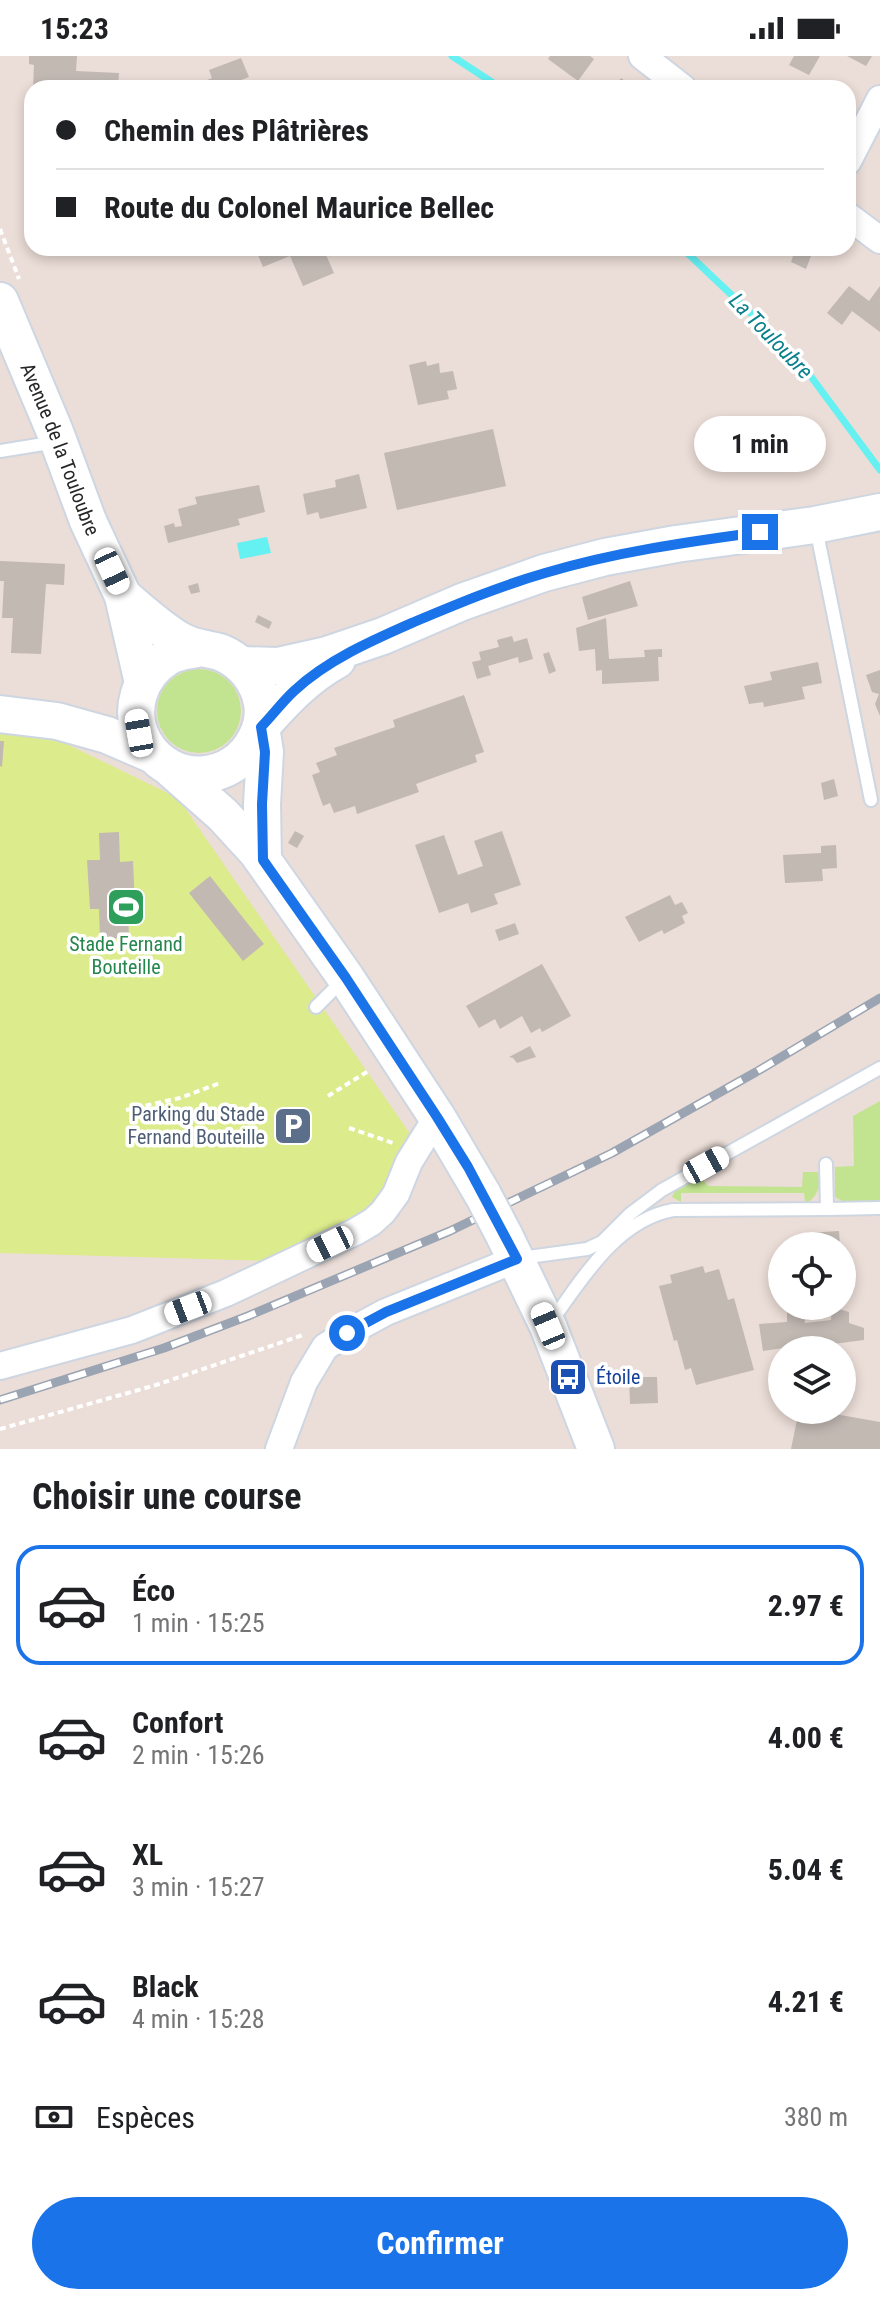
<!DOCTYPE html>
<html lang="fr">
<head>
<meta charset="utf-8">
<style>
  body { margin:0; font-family:"Roboto Condensed",sans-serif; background:#f6f6f6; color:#202124; height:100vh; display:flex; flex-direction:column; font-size:30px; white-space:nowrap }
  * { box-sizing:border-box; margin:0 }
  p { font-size:26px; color:#757577 }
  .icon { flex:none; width:44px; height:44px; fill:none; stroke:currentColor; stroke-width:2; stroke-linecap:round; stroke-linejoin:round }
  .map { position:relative; height:1393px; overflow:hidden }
  .sheet { display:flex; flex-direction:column; background:#fff; flex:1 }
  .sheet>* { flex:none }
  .hud { position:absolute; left:24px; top:24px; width:832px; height:176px; border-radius:24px; box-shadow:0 4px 12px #0003; display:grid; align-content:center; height:176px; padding:0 32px; background:#fff }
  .buttons { position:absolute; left:768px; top:1176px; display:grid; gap:16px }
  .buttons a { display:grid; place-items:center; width:88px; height:88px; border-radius:50%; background:#fff; box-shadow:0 4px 12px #0003; font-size:40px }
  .end { position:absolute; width:36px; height:36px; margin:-18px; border:10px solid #1a73e8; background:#fff; box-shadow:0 0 0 4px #fff }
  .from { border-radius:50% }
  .bubble { position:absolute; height:56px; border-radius:28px; background:#fff; box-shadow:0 4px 12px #0003; font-size:26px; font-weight:700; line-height:56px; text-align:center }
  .car { position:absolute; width:24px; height:48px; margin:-24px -12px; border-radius:10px; box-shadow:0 0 6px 2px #0007; background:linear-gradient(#fff 24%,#345 0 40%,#fff 0 76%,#345 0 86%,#fff 0) }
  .hud b { display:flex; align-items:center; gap:28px; height:76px; font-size:30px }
  .hud b+b { border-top:2px solid #e0e0e0 }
  .hud i { width:20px; height:20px; background:#202124 }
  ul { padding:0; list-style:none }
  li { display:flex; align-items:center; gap:24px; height:120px; margin:0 16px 12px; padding:0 16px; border:4px solid transparent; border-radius:24px }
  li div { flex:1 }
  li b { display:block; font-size:30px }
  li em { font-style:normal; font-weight:700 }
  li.current { border-color:#1a73e8 }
  li>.icon { width:72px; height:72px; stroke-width:1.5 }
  h2 { padding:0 32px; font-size:36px; line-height:96px }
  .pay { display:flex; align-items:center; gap:20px; height:88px; padding:0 32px; font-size:30px }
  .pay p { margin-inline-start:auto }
  .cta { display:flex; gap:16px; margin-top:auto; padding:16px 32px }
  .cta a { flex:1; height:92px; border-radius:48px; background:#1a73e8; color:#fff; font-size:32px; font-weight:700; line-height:92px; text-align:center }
  .status { display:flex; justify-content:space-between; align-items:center; height:56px; padding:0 40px; background:#fff; direction:ltr }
  .status svg { height:22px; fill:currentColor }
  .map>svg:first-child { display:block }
  .green { fill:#c2e491 }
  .pitch { fill:#dcec8c }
  .water { fill:#65f0f2 }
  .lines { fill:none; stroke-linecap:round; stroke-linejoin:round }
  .stream { stroke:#65f0f2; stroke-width:7 }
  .building { fill:#c2b9b3 }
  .lane-casing { stroke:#cdd6e1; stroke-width:16 }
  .street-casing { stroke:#cdd6e1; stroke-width:30 }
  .secondary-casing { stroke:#cdd6e1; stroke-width:40 }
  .path { stroke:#fff; stroke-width:4; stroke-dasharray:6 4; stroke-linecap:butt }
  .lane { stroke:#fff; stroke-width:12 }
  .street { stroke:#fff; stroke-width:26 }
  .secondary { stroke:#fff; stroke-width:36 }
  .rail-casing { stroke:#9aa4b2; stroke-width:9 }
  .rail { stroke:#fff; stroke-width:6; stroke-dasharray:18; stroke-linecap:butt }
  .secondary-bridge-casing { stroke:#cdd6e1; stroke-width:40; stroke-linecap:butt }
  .secondary-bridge { stroke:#fff; stroke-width:36 }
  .route { stroke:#1a73e8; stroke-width:10 }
  .labels { text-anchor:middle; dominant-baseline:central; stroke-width:7; stroke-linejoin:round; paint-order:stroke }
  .street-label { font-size:20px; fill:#272727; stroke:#fff }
  .leisure-label { font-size:20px; fill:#27864d; stroke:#fff }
  .service-label { font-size:20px; fill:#4e5e75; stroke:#fff; text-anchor:end }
  .transit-label { font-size:20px; fill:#164399; stroke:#fff; text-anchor:start }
  .water-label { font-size:22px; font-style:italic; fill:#09808c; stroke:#fff }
</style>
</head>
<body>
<div class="status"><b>15:23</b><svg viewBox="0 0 49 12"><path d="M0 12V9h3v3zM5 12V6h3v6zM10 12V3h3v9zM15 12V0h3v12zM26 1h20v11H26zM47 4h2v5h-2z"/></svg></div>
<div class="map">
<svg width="880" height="1393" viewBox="0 0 880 1393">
  <rect width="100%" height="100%" fill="#ebddd7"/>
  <!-- green -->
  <path class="green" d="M157 655a42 42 0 1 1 84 0a42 42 0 1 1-84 0Z
    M880,1045V1146L842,1145L835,1141V1111L854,1110L853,1060Z
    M803,1116H818C821,1129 819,1137 809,1146H805L804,1137H681V1146L672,1141C676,1130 689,1125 700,1120L708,1130L802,1131Z"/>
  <!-- pitch -->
  <path class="pitch" d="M0,670L34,672L178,742L415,1085L377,1149L271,1205L0,1197Z"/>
  <!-- water -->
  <path class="water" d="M267,481L271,497L240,503L237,487Z"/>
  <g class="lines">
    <!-- stream -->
    <path class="stream" d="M452,0L501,32
      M682,192L795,299L880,414"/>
  </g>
  <!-- building -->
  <path class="building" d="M29,0H77L76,15L119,17L118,32H75V29L47,27V32H33L34,9L29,8Z
    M550,0H590L594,3L578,25L548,3Z
    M794,0H820L809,19L789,9Z
    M847,0H872L866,10Z
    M241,2L249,21L220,32H187L212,22L209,14Z
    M621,22L629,28L626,32H614Z
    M25,111L32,112V143H25Z
    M255,192H323L334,217L303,230L290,200L263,211Z
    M762,192H814L806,213L791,206L793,200L781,194L779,200Z
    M849,230L869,245L880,230V276L852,255L842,269L827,257Z
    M426,305L427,310L439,307L440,317L453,315L457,333L447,335L449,343L418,349L409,309Z
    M493,373L506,430L397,454L384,397Z
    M359,418L367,452L320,463L318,456L307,459L303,438L336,431L335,424Z
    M259,429L265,456L238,463L240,469L168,487L164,470L174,467L175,471L182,470L178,453L197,448L195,441Z
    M0,505L65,508L64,529L46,528L41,598L11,597L13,562H2L4,525H0Z
    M630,525L638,550L588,564L582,541Z
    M198,527L200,536L191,538L188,530Z
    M258,559L272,566L269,573L255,566Z
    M606,562L609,603L645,601L644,594L662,593V601H658L659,625L602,628V614L596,615L595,593L579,595L576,572Z
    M512,580L514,586L527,582L533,603L519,607L518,601L488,610L491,619L477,623L472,606L481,604L479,596L499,591L497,584Z
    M549,596L556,615L549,618L543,598Z
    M818,606L822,627L802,631L805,643L764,651L763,646L749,648L744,630L772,624L770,616Z
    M880,614V660L875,648L879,638L872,636L866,619Z
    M464,639L484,696L475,699L477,706L416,728L419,736L357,758L355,750L334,757L330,747L323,750L312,719L320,716L316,707L337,699L334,692L395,671L393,664Z
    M0,685H4L2,711L0,710Z
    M834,723L838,740L824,744L821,727Z
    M295,775L304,780L297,792L288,787Z
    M502,775L521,829L494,838L498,848L471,857L468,847L439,857L415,789L444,779L458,819L483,810L474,785Z
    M119,776L120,806L133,805L135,851H128L129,882L100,883L99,853H90L87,804H100L99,777Z
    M836,789L837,812L822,813L823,825L785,827L783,799L821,797V790Z
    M210,820L264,888L243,905L189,837Z
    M670,839L675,849L682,846L688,857L682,860L685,867L664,878L662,874L639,886L625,861Z
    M515,867L519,878L499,885L495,874Z
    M542,908L571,960L542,976L540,972L531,977L522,960L500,973L495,963L479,972L466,950Z
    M530,990L536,1001L517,1007L513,1002L509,1001Z
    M839,1175L840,1190H805V1177Z
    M703,1210L705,1217L719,1213L728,1244L734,1242L754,1314L696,1329L691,1312L685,1314L677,1284L674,1285L659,1230L672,1227L670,1219Z
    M832,1251L849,1256V1267L864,1272V1284L833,1288L831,1285L763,1295L759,1268L787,1266V1253H804L805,1267L831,1264Z
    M629,1321H657L658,1347L630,1348Z
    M799,1354H812L880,1366V1393H791Z"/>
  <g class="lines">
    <defs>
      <path id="lane" d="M0,395L56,386
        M816,472L871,744
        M316,951L343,924
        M827,1153L880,1152
        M521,1202L587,1193L602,1186L630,1158L662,1134L880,1012
        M551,1266C582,1223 617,1164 673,1154L827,1153L826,1108"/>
      <path id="street" d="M642,0L683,32
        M848,105L880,43
        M848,160L880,184
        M0,1310L132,1274L226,1237L355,1176L372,1166L383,1156L396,1138L409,1106L437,1061
        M279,1393L304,1326L325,1291L347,1277L386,1256L517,1203"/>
      <g id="secondary">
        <path id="s1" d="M0,245L55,376L88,465L123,540L143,627"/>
        <path d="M123,540C142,556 160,573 181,585C195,593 208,592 222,597C243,606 258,625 262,647C264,659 261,672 256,682C233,729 170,731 144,686C127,655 139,619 168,601C176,596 188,595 197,593"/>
        <path d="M241,609L278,610L327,599L383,580L462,546L544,517L605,501L676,488L815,469L880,456"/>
        <path d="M0,658L57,665L107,679L151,698"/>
        <path d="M261,671C284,645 306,621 337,604"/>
        <path d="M261,671L265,696L262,748L263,804"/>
        <path d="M171,713L223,759L257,796L346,922L437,1061L483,1139"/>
        <path d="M504,1179L548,1270L596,1393"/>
      </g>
    </defs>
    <!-- lane casing -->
    <use href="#lane" class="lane-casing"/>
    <!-- street casing -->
    <use href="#street" class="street-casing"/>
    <!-- secondary casing -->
    <use href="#secondary" class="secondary-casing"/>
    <!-- path -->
    <path class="path" d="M0,173L19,223
      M328,1040L370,1014
      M126,1054L180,1042L220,1027
      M349,1072L393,1087
      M0,1373L156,1329L303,1279"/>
    <!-- lane -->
    <use href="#lane" class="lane"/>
    <!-- street -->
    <use href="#street" class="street"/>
    <!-- secondary -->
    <use href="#secondary" class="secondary"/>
    <defs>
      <path id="rail" d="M0,1344L164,1292L248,1260L450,1175L612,1097L756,1016L880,942"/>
    </defs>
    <!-- rail casing -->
    <use href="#rail" class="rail-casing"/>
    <!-- rail -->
    <use href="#rail" class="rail"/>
    <defs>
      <path id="secondary-bridge" d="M483,1139L504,1179"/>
    </defs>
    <!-- secondary-bridge casing -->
    <use href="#secondary-bridge" class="secondary-bridge-casing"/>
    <!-- secondary-bridge -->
    <use href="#secondary-bridge" class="secondary-bridge"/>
  </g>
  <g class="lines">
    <!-- route -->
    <path class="route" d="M347,1277L386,1256L517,1203L468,1111L437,1061L346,922L263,804L262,748L265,696L261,671C272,660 282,646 294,635C327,604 373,584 414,566C457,548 500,530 545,517C615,496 687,486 760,476"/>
  </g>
  <!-- icons -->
  <defs>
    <symbol id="stadium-square" viewBox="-11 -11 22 22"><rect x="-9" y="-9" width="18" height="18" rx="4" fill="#2e9e5b" stroke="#fff"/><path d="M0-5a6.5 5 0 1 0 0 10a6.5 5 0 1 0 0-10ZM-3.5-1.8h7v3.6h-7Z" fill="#fff"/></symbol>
    <symbol id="parking-square" viewBox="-11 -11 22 22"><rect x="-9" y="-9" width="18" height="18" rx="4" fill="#5c6f8a" stroke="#fff"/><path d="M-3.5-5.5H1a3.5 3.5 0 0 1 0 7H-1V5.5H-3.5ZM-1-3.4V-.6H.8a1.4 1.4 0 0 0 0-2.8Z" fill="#fff"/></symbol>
    <symbol id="bus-square" viewBox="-11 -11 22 22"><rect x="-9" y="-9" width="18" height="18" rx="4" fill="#1a4fb4" stroke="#fff"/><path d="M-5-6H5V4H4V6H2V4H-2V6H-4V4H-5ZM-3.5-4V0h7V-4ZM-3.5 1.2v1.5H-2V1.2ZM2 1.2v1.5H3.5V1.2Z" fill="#fff"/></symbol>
  </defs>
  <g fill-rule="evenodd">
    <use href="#stadium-square" x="104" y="829" width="44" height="44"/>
    <use href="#parking-square" x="271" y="1048" width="44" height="44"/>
    <use href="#bus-square" x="546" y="1299" width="44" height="44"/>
  </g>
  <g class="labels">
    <!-- street labels -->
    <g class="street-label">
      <text stroke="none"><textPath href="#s1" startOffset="160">Avenue de la Touloubre</textPath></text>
    </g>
    <!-- leisure labels -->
    <g class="leisure-label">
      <text x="126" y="888">Stade Fernand<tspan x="126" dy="23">Bouteille</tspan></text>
    </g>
    <!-- service labels -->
    <g class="service-label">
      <text x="265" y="1058">Parking du Stade<tspan x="265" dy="23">Fernand Bouteille</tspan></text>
    </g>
    <!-- transit labels -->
    <g class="transit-label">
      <text x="596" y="1321">Étoile</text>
    </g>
    <!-- water labels -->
    <g class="water-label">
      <text transform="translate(771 280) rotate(46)">La Touloubre</text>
    </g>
  </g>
</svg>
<div class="buttons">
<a><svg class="icon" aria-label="locate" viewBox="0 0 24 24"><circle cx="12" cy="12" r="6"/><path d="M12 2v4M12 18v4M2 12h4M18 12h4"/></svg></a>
<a><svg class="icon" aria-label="layers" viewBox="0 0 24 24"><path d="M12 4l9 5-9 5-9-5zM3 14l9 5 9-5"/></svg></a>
</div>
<i class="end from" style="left:347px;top:1277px"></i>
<i class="end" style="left:760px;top:476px"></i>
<div class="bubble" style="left:694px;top:360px;width:132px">1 min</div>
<i class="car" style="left:112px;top:515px;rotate:155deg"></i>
<i class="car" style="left:139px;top:677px;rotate:350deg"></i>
<i class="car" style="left:706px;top:1109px;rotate:61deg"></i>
<i class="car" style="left:330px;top:1188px;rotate:244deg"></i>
<i class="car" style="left:188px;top:1252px;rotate:249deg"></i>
<i class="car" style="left:548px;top:1270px;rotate:337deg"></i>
<div class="hud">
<b><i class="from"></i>Chemin des Plâtrières</b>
<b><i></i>Route du Colonel Maurice Bellec</b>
</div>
</div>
<section class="sheet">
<h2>Choisir une course</h2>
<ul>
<li class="current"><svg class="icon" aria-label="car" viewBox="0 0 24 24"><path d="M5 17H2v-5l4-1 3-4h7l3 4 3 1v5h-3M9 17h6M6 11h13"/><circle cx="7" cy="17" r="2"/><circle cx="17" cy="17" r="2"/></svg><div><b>Éco</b><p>1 min · 15:25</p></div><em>2.97 €</em></li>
<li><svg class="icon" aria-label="car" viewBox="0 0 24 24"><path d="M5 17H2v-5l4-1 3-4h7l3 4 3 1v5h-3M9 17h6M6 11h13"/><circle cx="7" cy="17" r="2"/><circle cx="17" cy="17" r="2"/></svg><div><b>Confort</b><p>2 min · 15:26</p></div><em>4.00 €</em></li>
<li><svg class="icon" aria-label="car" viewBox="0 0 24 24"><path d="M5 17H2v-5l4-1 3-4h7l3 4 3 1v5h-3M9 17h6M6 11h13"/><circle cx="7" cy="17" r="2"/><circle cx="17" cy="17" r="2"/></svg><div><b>XL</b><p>3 min · 15:27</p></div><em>5.04 €</em></li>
<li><svg class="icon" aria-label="car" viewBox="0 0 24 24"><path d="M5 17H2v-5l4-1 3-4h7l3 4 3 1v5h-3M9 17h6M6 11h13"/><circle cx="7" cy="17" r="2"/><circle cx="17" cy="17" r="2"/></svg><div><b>Black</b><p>4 min · 15:28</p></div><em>4.21 €</em></li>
</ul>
<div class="pay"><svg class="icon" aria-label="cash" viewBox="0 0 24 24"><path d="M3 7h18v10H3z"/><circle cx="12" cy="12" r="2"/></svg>Espèces<p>380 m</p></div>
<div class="cta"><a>Confirmer</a></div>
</section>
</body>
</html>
